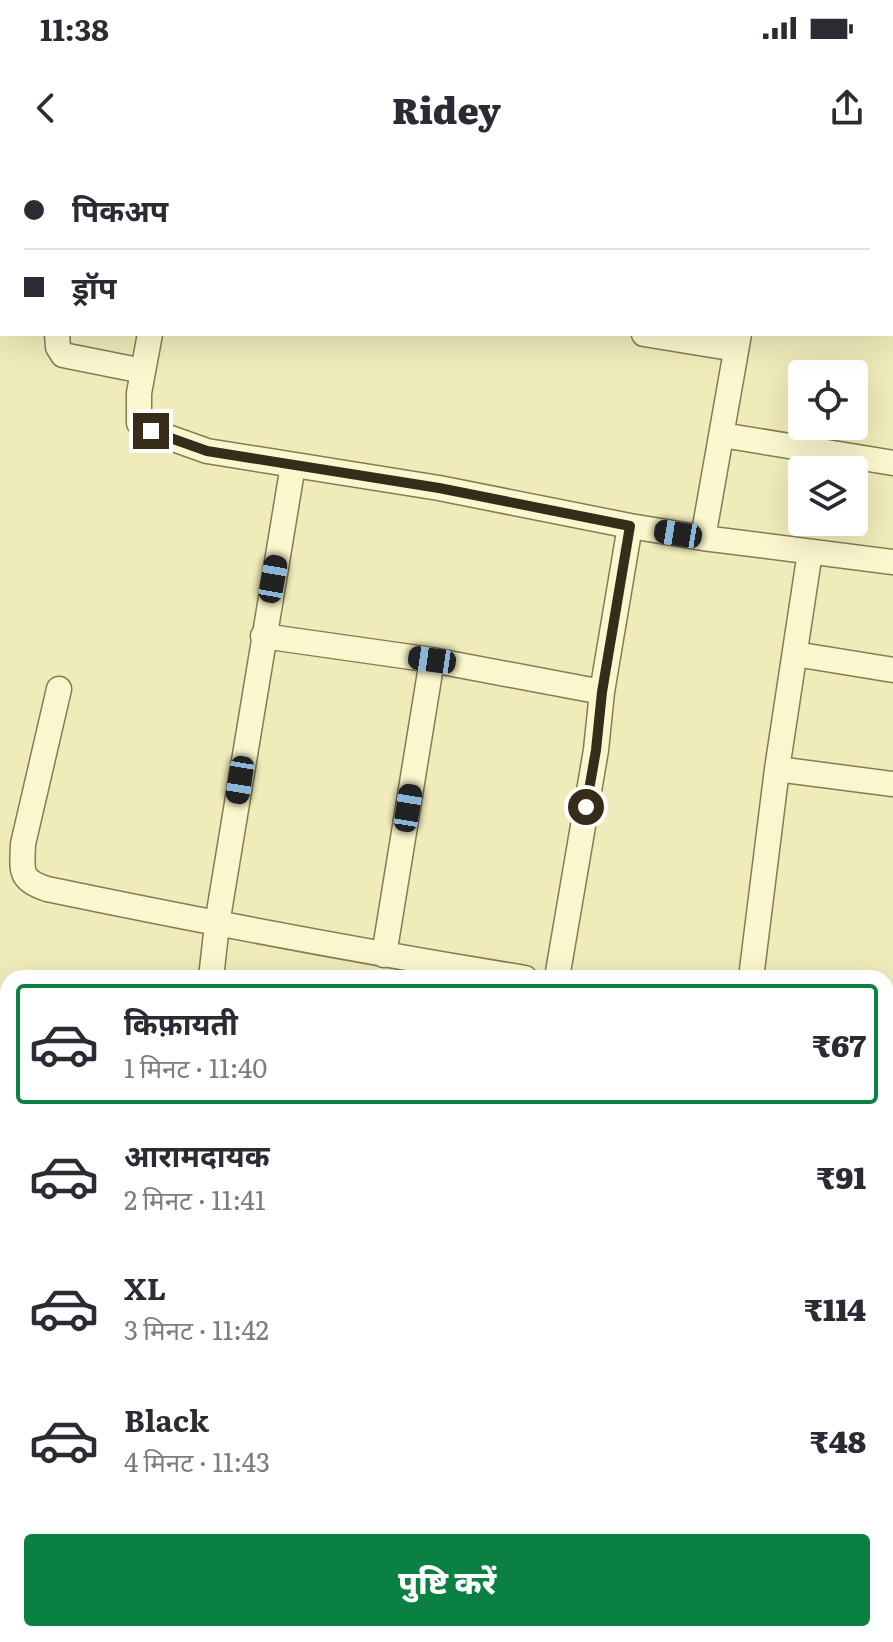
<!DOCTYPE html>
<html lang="hi">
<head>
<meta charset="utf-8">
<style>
  body { margin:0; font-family:Literata,"Noto Sans Devanagari",serif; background:#f7f7f7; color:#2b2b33; height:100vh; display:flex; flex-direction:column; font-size:30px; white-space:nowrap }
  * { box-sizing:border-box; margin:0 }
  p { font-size:26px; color:#7c7c81 }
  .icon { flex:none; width:44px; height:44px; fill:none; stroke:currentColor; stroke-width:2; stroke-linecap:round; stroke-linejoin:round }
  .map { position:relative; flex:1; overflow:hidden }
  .details { position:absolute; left:0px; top:810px; width:894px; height:672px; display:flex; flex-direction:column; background:#fff; border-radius:24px 24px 0 0; box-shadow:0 8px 32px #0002 }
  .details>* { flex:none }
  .hud { position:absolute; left:0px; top:0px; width:894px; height:176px; box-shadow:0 8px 32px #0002; display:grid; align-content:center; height:176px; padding:0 24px; background:#fff }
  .buttons { position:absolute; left:788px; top:200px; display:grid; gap:16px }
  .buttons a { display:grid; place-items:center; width:80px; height:80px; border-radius:8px; background:#fff; box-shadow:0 8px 32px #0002; font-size:40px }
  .end { position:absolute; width:36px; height:36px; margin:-18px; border:10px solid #352d1a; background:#fff; box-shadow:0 0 0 4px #fff }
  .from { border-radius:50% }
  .car { position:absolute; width:24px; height:48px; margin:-24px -12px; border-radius:10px; box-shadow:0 0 6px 2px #0007; background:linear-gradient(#222 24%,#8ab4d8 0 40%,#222 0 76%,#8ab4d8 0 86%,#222 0) }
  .hud b { display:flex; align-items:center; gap:28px; height:76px; font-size:30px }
  .hud b+b { border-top:2px solid #e1e1e2 }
  .hud i { width:20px; height:20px; background:#2b2b33 }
  ul { padding:14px 0 0; list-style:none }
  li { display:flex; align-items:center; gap:24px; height:120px; margin:0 16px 12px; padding:0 8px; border:4px solid transparent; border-radius:8px }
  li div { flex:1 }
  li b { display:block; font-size:30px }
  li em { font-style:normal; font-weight:800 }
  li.current { border-color:#0b8043 }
  li>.icon { width:72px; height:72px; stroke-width:1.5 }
  .primary-button { display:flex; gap:16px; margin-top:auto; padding:16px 24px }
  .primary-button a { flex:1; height:92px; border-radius:8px; background:#0b8043; color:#fff; font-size:32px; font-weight:800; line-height:92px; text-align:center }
  .status { display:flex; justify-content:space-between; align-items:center; height:56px; padding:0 40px; background:#fff; direction:ltr }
  .status svg { height:22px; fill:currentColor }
  header { display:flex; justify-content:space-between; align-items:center; height:104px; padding:0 24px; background:#fff; font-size:36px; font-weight:800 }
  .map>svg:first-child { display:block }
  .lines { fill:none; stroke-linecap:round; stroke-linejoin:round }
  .minor-casing { stroke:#877a54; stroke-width:27 }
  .minor { stroke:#faf6cd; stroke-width:24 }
  .route { stroke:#352d1a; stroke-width:10 }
</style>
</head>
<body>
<div class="status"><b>11:38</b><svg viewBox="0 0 49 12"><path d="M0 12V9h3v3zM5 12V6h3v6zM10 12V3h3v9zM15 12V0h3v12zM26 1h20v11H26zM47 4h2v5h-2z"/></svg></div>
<header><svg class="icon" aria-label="back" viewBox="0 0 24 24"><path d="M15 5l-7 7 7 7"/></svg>Ridey<svg class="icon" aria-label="share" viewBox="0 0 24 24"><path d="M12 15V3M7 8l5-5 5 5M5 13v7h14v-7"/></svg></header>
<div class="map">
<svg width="893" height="1482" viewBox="0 0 893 1482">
  <rect width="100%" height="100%" fill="#efebba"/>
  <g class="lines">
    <defs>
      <path id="minor" d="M88,2L89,0
        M185,2V0
        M600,2L601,0
        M768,2V0
        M892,94L893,95
        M57,174L58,187L63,195L143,211
        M150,174L139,233V263L151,271L207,291L439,328L630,366L703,378L893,402
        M644,174L736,189
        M722,275L893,303
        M703,378L739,174
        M263,476L432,500L602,532
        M795,494L893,510
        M59,529L23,684C22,711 19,720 47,729C206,762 365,792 525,818
        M777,609L893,624
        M384,795L432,500
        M211,818L217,764L293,305
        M557,818L596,590L602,532L630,366
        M751,818L777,609L810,392
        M0,883L8,885
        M886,965L893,966
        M0,1069L8,1070
        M886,1229L893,1230
        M886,1378L893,1379
        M686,1474L734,1482
        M280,1482L282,1474
        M781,1482L783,1474"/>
    </defs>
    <!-- minor casing -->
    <use href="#minor" class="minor-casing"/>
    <!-- minor -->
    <use href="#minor" class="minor"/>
  </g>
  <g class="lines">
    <!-- route -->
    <path class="route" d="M151,271L207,291L439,328L630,366L602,532L596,590L586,647"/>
  </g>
</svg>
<div class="buttons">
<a><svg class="icon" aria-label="locate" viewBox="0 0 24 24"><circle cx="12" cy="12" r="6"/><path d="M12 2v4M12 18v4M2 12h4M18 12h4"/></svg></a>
<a><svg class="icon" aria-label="layers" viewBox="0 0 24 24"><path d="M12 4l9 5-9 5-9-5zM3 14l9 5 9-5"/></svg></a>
</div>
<i class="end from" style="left:586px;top:647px"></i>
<i class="end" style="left:151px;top:271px"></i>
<i class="car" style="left:678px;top:374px;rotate:279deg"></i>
<i class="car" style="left:273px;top:419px;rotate:10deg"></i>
<i class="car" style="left:432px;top:500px;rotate:278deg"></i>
<i class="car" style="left:240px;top:620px;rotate:189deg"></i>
<i class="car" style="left:408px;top:648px;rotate:9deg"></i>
<div class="hud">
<b><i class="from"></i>पिकअप</b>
<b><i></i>ड्रॉप</b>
</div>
<section class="details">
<ul>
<li class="current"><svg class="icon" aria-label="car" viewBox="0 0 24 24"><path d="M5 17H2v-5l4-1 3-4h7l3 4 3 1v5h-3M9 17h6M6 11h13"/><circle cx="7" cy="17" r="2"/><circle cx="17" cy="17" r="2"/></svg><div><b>किफ़ायती</b><p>1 मिनट · 11:40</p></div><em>₹67</em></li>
<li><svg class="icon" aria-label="car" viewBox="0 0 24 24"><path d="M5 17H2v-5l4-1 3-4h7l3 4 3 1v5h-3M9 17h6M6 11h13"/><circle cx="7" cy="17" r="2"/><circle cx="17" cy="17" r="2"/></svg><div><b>आरामदायक</b><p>2 मिनट · 11:41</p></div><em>₹91</em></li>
<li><svg class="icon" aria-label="car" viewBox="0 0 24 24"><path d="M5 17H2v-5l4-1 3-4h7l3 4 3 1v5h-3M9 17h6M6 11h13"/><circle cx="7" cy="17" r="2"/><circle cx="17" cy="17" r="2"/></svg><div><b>XL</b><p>3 मिनट · 11:42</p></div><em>₹114</em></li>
<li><svg class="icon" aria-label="car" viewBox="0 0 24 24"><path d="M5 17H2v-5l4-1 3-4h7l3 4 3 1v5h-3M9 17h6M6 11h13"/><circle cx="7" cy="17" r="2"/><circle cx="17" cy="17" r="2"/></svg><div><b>Black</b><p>4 मिनट · 11:43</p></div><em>₹48</em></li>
</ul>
<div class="primary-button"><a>पुष्टि करें</a></div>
</section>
</div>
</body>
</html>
